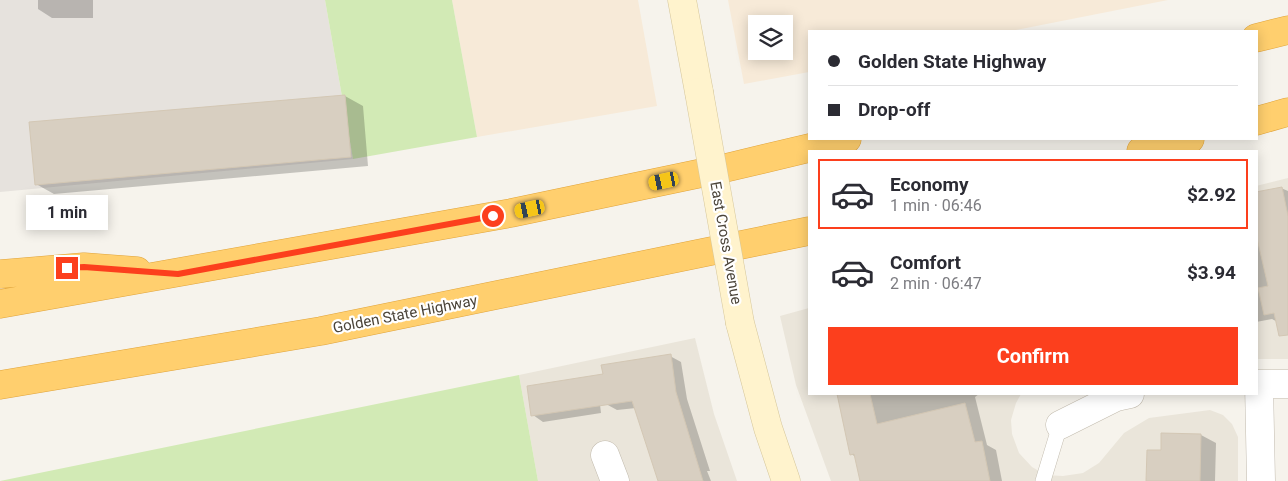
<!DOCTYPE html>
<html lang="en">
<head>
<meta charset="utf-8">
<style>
  body { margin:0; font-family:Roboto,sans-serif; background:#f7f7f7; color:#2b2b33; height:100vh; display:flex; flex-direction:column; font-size:19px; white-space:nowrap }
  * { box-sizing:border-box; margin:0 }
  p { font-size:16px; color:#7c7c81 }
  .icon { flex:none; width:28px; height:28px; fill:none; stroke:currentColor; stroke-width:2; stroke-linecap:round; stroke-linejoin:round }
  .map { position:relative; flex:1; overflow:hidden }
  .drawer { position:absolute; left:808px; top:150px; width:450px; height:245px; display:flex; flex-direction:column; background:#fff; border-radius:0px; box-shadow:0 2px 12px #0003 }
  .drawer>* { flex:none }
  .hud { position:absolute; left:808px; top:30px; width:450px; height:110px; border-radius:0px; box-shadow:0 2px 12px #0003; display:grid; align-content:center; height:110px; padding:0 20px; background:#fff }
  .fabs { position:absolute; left:748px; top:15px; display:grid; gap:10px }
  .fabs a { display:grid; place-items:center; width:45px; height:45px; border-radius:0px; background:#fff; box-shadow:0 2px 12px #0003; font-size:25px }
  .end { position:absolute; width:22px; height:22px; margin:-11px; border:6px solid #fc3f1d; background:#fff; box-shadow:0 0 0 2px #fff }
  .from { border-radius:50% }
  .bubble { position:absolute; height:35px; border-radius:0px; background:#fff; box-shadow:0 2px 12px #0003; font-size:16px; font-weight:700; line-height:35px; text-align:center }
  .car { position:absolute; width:15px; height:30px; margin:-15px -8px; border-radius:6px; box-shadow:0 0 4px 1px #0007; background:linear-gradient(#f5c518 24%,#345 0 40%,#f5c518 0 76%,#345 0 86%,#f5c518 0) }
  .hud b { display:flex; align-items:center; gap:18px; height:48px; font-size:19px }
  .hud b+b { border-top:1px solid #e1e1e2 }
  .hud i { width:12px; height:12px; background:#2b2b33 }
  ul { padding:9px 0 0; list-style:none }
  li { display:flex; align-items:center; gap:15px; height:70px; margin:0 10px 8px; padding:0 10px; border:2px solid transparent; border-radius:0px }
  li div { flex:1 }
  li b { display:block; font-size:19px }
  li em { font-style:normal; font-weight:700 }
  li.on { border-color:#fc3f1d }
  li>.icon { width:45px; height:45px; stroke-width:1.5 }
  .action { display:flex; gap:10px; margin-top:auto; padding:10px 20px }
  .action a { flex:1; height:58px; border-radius:0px; background:#fc3f1d; color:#fff; font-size:20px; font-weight:700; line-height:58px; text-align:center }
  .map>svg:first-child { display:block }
  .residential { fill:#eae5da }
  .commercial { fill:#f7ead8; fill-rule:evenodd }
  .industrial { fill:#e6e2dd }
  .green { fill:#d2eab5 }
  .shadow { fill:#0003 }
  .building { fill:#d8cfc1; stroke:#d3c7b4 }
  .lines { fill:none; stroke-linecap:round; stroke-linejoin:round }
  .lane-casing { stroke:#c2bbae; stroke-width:16 }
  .street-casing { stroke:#c2bbae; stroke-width:29 }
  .secondary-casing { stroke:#d6c79b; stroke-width:29 }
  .highway-casing { stroke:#e0a43c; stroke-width:29 }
  .lane { stroke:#fff; stroke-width:15 }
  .street { stroke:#fff; stroke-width:28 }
  .secondary { stroke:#fff3cd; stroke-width:28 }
  .highway { stroke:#ffcf6e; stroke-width:28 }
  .secondary-bridge-casing { stroke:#d6c79b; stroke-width:29; stroke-linecap:butt }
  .secondary-bridge { stroke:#fff3cd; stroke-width:28 }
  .route { stroke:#fc3f1d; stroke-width:6 }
  .labels { text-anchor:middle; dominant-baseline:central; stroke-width:4.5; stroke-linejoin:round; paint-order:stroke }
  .street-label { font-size:15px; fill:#4b4439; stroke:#fff }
</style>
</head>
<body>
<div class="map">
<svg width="1288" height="481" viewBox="0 0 1288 481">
  <rect width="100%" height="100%" fill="#f6f3ec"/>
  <!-- residential -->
  <path class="residential" d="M1288,178V359H1256V186Z
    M809,308V394H1021L1016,403L1011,420L1012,434L1019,453L1032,467L1046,475L1063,476L1083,473L1099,463L1124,433L1149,418L1210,410L1223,415L1232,424L1238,437V481H831L796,385L780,316Z
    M695,338L714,414L737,481H538L519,375Z"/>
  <!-- commercial -->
  <path class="commercial" d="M452,0H638L657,106L477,137Z
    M728,0H1168L1011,31H809V72L744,84ZM756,24H784V51H756Z"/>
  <!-- industrial -->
  <path class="industrial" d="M0,0H325L353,159L0,192Z"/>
  <!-- green -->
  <path class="green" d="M325,0H452L477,137L353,159Z
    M519,375L538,481H0Z"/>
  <!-- shadow -->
  <path class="shadow" d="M38,0H93V18H52L38,9Z
    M345,96L363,106L368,166L54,194L36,184Z
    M1281,188L1288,191V322L1281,324L1272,319L1256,322V194Z
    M670,356L681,362L687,399L710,471H707L711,481H660L636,408L617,410L606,404L598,387L601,413L543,422L533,415L598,384Z
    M837,394H979L975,397L987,445L996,450L1002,481H861L856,457L851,454Z
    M1162,434L1201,435L1216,443L1215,481H1148L1162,451Z"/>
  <!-- building -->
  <path class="building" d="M345,95L351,157L35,185L29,122Z
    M1282,187L1288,216V335L1279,336L1274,313L1264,315L1258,288L1268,286L1256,234V192Z
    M671,354L676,392L703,481H658L632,401L531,416L527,386L603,374L601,365Z
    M837,394H870L877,424L965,403L975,442L982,441L990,481H860L854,454L850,455Z
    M1161,433L1201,434L1200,481H1146L1147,450H1161Z"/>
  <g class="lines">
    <defs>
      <path id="lane" d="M1043,481L1060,425"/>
      <path id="street" d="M1256,384H1288
        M1259,384L1261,481
        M1060,425L1116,397L1130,394
        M605,455L615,481"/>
      <path id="secondary" d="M682,0L699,92
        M740,323L768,428L786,481"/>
      <path id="highway" d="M1256,38L1288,30
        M1256,121L1288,112
        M1141,151L1190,139
        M0,274L84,267L137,271
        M0,304L511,213L721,169L847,139
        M0,385L321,331L809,231"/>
    </defs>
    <!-- lane casing -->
    <use href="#lane" class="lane-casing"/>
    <!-- street casing -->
    <use href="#street" class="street-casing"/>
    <!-- secondary casing -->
    <use href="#secondary" class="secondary-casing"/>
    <!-- highway casing -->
    <use href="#highway" class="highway-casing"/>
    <!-- lane -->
    <use href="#lane" class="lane"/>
    <!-- street -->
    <use href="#street" class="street"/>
    <!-- secondary -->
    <use href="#secondary" class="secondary"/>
    <!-- highway -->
    <use href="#highway" class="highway"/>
    <defs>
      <path id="secondary-bridge" d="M699,92L740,323"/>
    </defs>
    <!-- secondary-bridge casing -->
    <use href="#secondary-bridge" class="secondary-bridge-casing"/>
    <!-- secondary-bridge -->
    <use href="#secondary-bridge" class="secondary-bridge"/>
  </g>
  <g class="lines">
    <!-- route -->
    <path class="route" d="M67,268L84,267L178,274L493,216"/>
  </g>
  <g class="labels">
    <!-- street labels -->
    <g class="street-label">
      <text transform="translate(726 243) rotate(80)">East Cross Avenue</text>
      <text transform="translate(405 314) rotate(-11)">Golden State Highway</text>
    </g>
  </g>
</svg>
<div class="fabs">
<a><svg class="icon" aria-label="layers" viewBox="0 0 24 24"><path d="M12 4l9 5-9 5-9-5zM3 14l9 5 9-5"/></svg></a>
</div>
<i class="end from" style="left:493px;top:216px"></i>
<i class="end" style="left:67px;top:268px"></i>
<div class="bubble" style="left:26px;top:195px;width:82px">1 min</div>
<i class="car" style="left:664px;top:181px;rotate:258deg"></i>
<i class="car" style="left:530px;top:209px;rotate:258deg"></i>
<div class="hud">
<b><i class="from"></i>Golden State Highway</b>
<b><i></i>Drop-off</b>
</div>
<section class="drawer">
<ul>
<li class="on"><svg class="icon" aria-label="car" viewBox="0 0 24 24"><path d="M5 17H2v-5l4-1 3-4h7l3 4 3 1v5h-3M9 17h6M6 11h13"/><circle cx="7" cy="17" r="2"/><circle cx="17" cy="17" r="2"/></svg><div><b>Economy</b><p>1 min · 06:46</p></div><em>$2.92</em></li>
<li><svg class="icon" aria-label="car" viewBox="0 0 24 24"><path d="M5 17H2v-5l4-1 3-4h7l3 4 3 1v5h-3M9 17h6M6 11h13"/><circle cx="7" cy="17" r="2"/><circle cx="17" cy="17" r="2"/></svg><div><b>Comfort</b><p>2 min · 06:47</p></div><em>$3.94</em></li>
</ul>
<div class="action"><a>Confirm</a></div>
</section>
</div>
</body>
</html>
